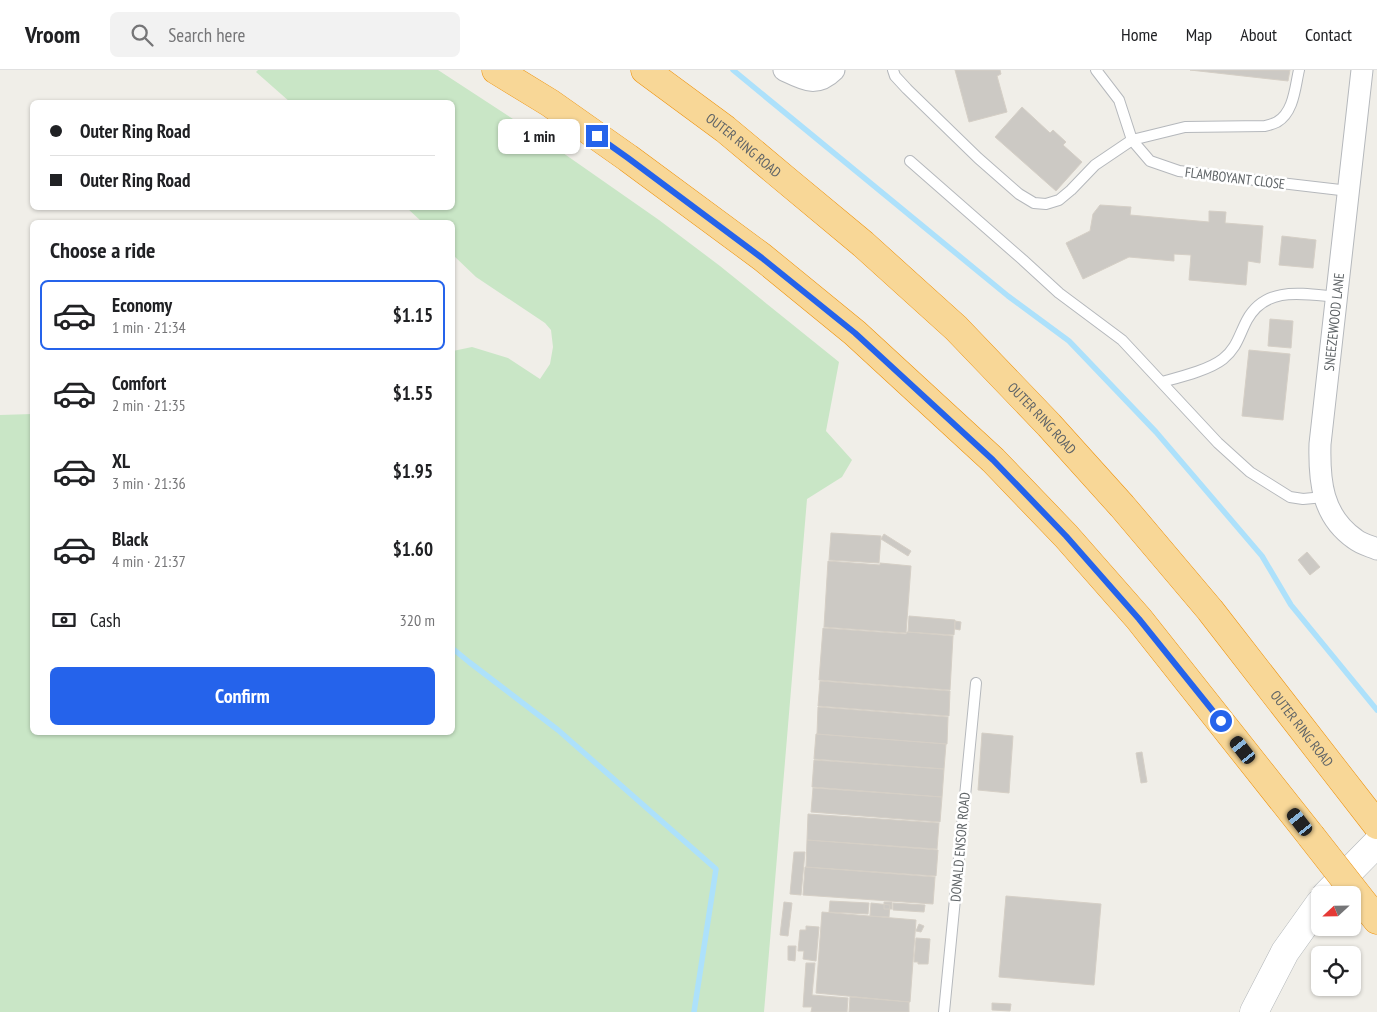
<!DOCTYPE html>
<html lang="en">
<head>
<meta charset="utf-8">
<style>
  body { margin:0; font-family:"PT Sans Narrow",sans-serif; background:#f2f2f2; color:#202124; height:100vh; display:flex; flex-direction:column; font-size:19px; white-space:nowrap }
  * { box-sizing:border-box; margin:0 }
  p { font-size:16px; color:#757577 }
  .icon { flex:none; width:28px; height:28px; fill:none; stroke:currentColor; stroke-width:2; stroke-linecap:round; stroke-linejoin:round }
  .map { position:relative; flex:1; overflow:hidden }
  .panel { position:absolute; left:30px; top:150px; width:425px; height:515px; display:flex; flex-direction:column; background:#fff; border-radius:8px; box-shadow:0 1px 4px #0004 }
  .panel>* { flex:none }
  .guide { position:absolute; left:30px; top:30px; width:425px; height:110px; border-radius:8px; box-shadow:0 1px 4px #0004; display:grid; align-content:center; height:110px; padding:0 20px; background:#fff }
  .needle { width:32px; rotate:248deg }
  .buttons { position:absolute; left:1311px; top:816px; display:grid; gap:10px }
  .buttons a { display:grid; place-items:center; width:50px; height:50px; border-radius:8px; background:#fff; box-shadow:0 1px 4px #0004; font-size:25px }
  .end { position:absolute; width:22px; height:22px; margin:-11px; border:6px solid #2563eb; background:#fff; box-shadow:0 0 0 2px #fff }
  .from { border-radius:50% }
  .bubble { position:absolute; height:35px; border-radius:8px; background:#fff; box-shadow:0 1px 4px #0004; font-size:16px; font-weight:700; line-height:35px; text-align:center }
  .car { position:absolute; width:15px; height:30px; margin:-15px -8px; border-radius:6px; box-shadow:0 0 4px 1px #0007; background:linear-gradient(#222 24%,#8ab4d8 0 40%,#222 0 76%,#8ab4d8 0 86%,#222 0) }
  .guide b { display:flex; align-items:center; gap:18px; height:48px; font-size:19px }
  .guide b+b { border-top:1px solid #e0e0e0 }
  .guide i { width:12px; height:12px; background:#202124 }
  ul { padding:0; list-style:none }
  li { display:flex; align-items:center; gap:15px; height:70px; margin:0 10px 8px; padding:0 10px; border:2px solid transparent; border-radius:8px }
  li div { flex:1 }
  li b { display:block; font-size:19px }
  li em { font-style:normal; font-weight:700 }
  li.on { border-color:#2563eb }
  li>.icon { width:45px; height:45px; stroke-width:1.5 }
  h2 { padding:0 20px; font-size:22px; line-height:60px }
  .pay { display:flex; align-items:center; gap:12px; height:55px; padding:0 20px; font-size:19px }
  .pay p { margin-inline-start:auto }
  .action { display:flex; gap:10px; margin-top:auto; padding:10px 20px }
  .action a { flex:1; height:58px; border-radius:8px; background:#2563eb; color:#fff; font-size:20px; font-weight:700; line-height:58px; text-align:center }
  header { display:flex; align-items:center; gap:30px; box-sizing:border-box; height:70px; padding:0 25px; background:#fff; border-bottom:1px solid #e0e0e0 }
  header strong { font-size:24px }
  nav { display:flex; gap:28px; margin-inline-start:auto; font-size:18px }
  .search { width:350px; height:45px; background:#f2f2f2; display:flex; align-items:center; gap:12px; box-sizing:border-box; padding:0 18px; border-radius:8px; color:#757577; font-size:19px }
  .map>svg:first-child { display:block }
  .green { fill:#c9e6c6 }
  .lines { fill:none; stroke-linecap:round; stroke-linejoin:round }
  .stream { stroke:#ade1fb; stroke-width:5.5 }
  .building { fill:#ccc9c4; stroke:#d5cfc6 }
  .lane-casing { stroke:#b5b8bc; stroke-width:12 }
  .street-casing { stroke:#b5b8bc; stroke-width:23 }
  .secondary-casing { stroke:#b4b8bb; stroke-width:29 }
  .highway-casing { stroke:#ee920b; stroke-width:29 }
  .lane { stroke:#fff; stroke-width:10 }
  .street { stroke:#fff; stroke-width:21 }
  .secondary { stroke:#fff; stroke-width:28 }
  .highway { stroke:#f8d797; stroke-width:28 }
  .highway-bridge-casing { stroke:#ee920b; stroke-width:29; stroke-linecap:butt }
  .highway-bridge { stroke:#f8d797; stroke-width:28 }
  .route { stroke:#2563eb; stroke-width:6 }
  .labels { text-anchor:middle; dominant-baseline:central; stroke-width:5; stroke-linejoin:round; paint-order:stroke }
  .street-label { font-size:14px; fill:#5f6467; stroke:#fff }
</style>
</head>
<body>
<header>
<strong>Vroom</strong>
<div class="search"><svg class="icon" aria-label="search" viewBox="0 0 24 24"><circle cx="10" cy="10" r="6"/><path d="M15 15l6 6"/></svg>Search here</div>
<nav><a>Home</a><a>Map</a><a>About</a><a>Contact</a></nav>
</header>
<div class="map">
<svg width="1377" height="942" viewBox="0 0 1377 942">
  <rect width="100%" height="100%" fill="#f0eee8"/>
  <!-- green -->
  <path class="green" d="M258,0H438L533,62L659,150L720,196L839,292L826,361L852,390L842,407L807,429L764,942H0V345L32,344V662H452L453,281L472,277L508,288L540,309L550,294L553,277L551,260L545,253L476,207L453,185L452,152H422L407,138H452V32H290L256,2Z"/>
  <g class="lines">
    <!-- stream -->
    <path class="stream" d="M733,0L1008,226L1069,271L1156,362L1262,486L1291,535L1377,640
      M452,578L469,592L558,660L716,799L694,942"/>
  </g>
  <!-- building -->
  <path class="building" d="M955,0H1000L1001,4L997,6L1007,42L969,52Z
    M1190,0H1290L1288,11Z
    M1022,37L1050,63L1053,60L1066,72L1063,75L1082,92L1056,121L995,67Z
    M1100,135L1131,137L1130,145L1209,152V141L1226,142L1225,153L1263,156L1260,193L1248,191L1246,215L1189,210L1191,185L1174,184V191L1129,187L1083,209L1066,173L1090,161L1093,144Z
    M1282,166L1316,170L1313,198L1279,195Z
    M1270,249L1293,251L1291,278L1268,276Z
    M1249,280L1290,284L1283,350L1242,346Z
    M831,463L881,466L879,493L829,490Z
    M884,464L911,481L908,486L881,469Z
    M1307,482L1320,497L1310,505L1298,490Z
    M828,491L880,495V493L911,496L906,563L824,557Z
    M909,546L955,550L954,565L908,562Z
    M955,551L961,552L960,560L955,559Z
    M823,558L906,564L907,562L953,566L950,620L819,610Z
    M820,611L950,621L949,646L818,636Z
    M818,637L948,647L947,674L817,664Z
    M982,663L1013,666L1009,723L978,720Z
    M816,664L946,674L944,699L814,689Z
    M1142,682L1147,712L1141,713L1136,683Z
    M814,690L944,699L942,727L812,717Z
    M813,718L942,727L940,752L811,742Z
    M808,744L939,753L937,779L807,770Z
    M807,770L938,780L936,806L806,797Z
    M794,782H805L801,825L790,824Z
    M805,797L935,807L933,834L803,825Z
    M1006,826L1101,834L1094,915L999,907Z
    M830,831L869,833L868,844L829,842Z
    M784,832L792,833L788,866L780,865Z
    M884,832H892V839H884Z
    M871,833L890,835L889,847L870,846Z
    M893,833L925,835L924,842L893,840Z
    M822,842L916,850L910,932L816,923Z
    M919,854L924,856L921,862L916,861Z
    M806,856L819,857L816,891L803,889L804,881H798L800,860H806Z
    M916,868L930,869L928,894H918V892H914Z
    M788,876H796L795,891L788,890Z
    M806,893H815L812,925L848,928L847,942H811L812,937H803Z
    M850,927L909,932V942H849Z
    M992,933L1011,934L1010,941L992,940Z"/>
  <g class="lines">
    <defs>
      <path id="lane" d="M893,0L895,6L907,19L978,88L1019,124L1034,133L1046,134L1059,130L1071,120L1095,95L1132,70L1185,57L1265,56C1269,55 1273,54 1277,52C1294,42 1295,17 1299,0
        M1096,0L1119,30L1132,70L1150,91L1179,101L1349,121
        M910,91L1023,190L1059,223L1122,270L1218,373L1250,402L1290,427L1303,429L1324,427
        M1162,312C1180,307 1209,300 1223,289C1237,278 1239,265 1247,250C1266,215 1304,224 1337,227
        M944,942L976,613"/>
      <path id="street" d="M784,0C803,9 816,18 834,0
        M1362,0L1320,374C1319,411 1322,446 1355,469C1361,474 1370,476 1377,479"/>
      <path id="secondary" d="M1326,825L1377,773
        M1254,942L1285,882L1320,833"/>
      <g id="highway">
        <path d="M496,0L550,33L628,88L762,187L855,263L993,390L1066,466L1139,549L1311,766"/>
        <path id="s1" d="M645,0L725,59L786,110L863,174L956,258L1049,355L1122,436L1210,540L1377,755"/>
        <path d="M1365,835L1377,850"/>
      </g>
    </defs>
    <!-- lane casing -->
    <use href="#lane" class="lane-casing"/>
    <!-- street casing -->
    <use href="#street" class="street-casing"/>
    <!-- secondary casing -->
    <use href="#secondary" class="secondary-casing"/>
    <!-- highway casing -->
    <use href="#highway" class="highway-casing"/>
    <!-- lane -->
    <use href="#lane" class="lane"/>
    <!-- street -->
    <use href="#street" class="street"/>
    <!-- secondary -->
    <use href="#secondary" class="secondary"/>
    <!-- highway -->
    <use href="#highway" class="highway"/>
    <defs>
      <path id="highway-bridge" d="M1311,766L1365,835"/>
    </defs>
    <!-- highway-bridge casing -->
    <use href="#highway-bridge" class="highway-bridge-casing"/>
    <!-- highway-bridge -->
    <use href="#highway-bridge" class="highway-bridge"/>
  </g>
  <g class="lines">
    <!-- route -->
    <path class="route" d="M597,66L628,88L762,188L855,263L993,390L1066,466L1139,549L1221,651"/>
  </g>
  <g class="labels">
    <!-- street labels -->
    <g class="street-label">
      <text stroke="none"><textPath href="#s1" startOffset="124">OUTER RING ROAD</textPath></text>
      <text transform="translate(1235 108) rotate(7)">FLAMBOYANT CLOSE</text>
      <text transform="translate(1334 252) rotate(-84)">SNEEZEWOOD LANE</text>
      <text stroke="none"><textPath href="#s1" startOffset="529">OUTER RING ROAD</textPath></text>
      <text stroke="none"><textPath href="#s1" startOffset="934">OUTER RING ROAD</textPath></text>
      <text transform="translate(960 777) rotate(-85)">DONALD ENSOR ROAD</text>
    </g>
  </g>
</svg>
<div class="buttons">
<a><svg class="needle" viewBox="-14 -14 28 28"><path d="M0-13l5 13h-10z" fill="#e53935"/><path d="M0 13l5-13h-10z" fill="#757577"/></svg></a>
<a><svg class="icon" aria-label="locate" viewBox="0 0 24 24"><circle cx="12" cy="12" r="6"/><path d="M12 2v4M12 18v4M2 12h4M18 12h4"/></svg></a>
</div>
<i class="end from" style="left:1221px;top:651px"></i>
<i class="end" style="left:597px;top:66px"></i>
<div class="bubble" style="left:498px;top:49px;width:82px">1 min</div>
<i class="car" style="left:1243px;top:680px;rotate:322deg"></i>
<i class="car" style="left:1300px;top:752px;rotate:322deg"></i>
<div class="guide">
<b><i class="from"></i>Outer Ring Road</b>
<b><i></i>Outer Ring Road</b>
</div>
<section class="panel">
<h2>Choose a ride</h2>
<ul>
<li class="on"><svg class="icon" aria-label="car" viewBox="0 0 24 24"><path d="M5 17H2v-5l4-1 3-4h7l3 4 3 1v5h-3M9 17h6M6 11h13"/><circle cx="7" cy="17" r="2"/><circle cx="17" cy="17" r="2"/></svg><div><b>Economy</b><p>1 min · 21:34</p></div><em>$1.15</em></li>
<li><svg class="icon" aria-label="car" viewBox="0 0 24 24"><path d="M5 17H2v-5l4-1 3-4h7l3 4 3 1v5h-3M9 17h6M6 11h13"/><circle cx="7" cy="17" r="2"/><circle cx="17" cy="17" r="2"/></svg><div><b>Comfort</b><p>2 min · 21:35</p></div><em>$1.55</em></li>
<li><svg class="icon" aria-label="car" viewBox="0 0 24 24"><path d="M5 17H2v-5l4-1 3-4h7l3 4 3 1v5h-3M9 17h6M6 11h13"/><circle cx="7" cy="17" r="2"/><circle cx="17" cy="17" r="2"/></svg><div><b>XL</b><p>3 min · 21:36</p></div><em>$1.95</em></li>
<li><svg class="icon" aria-label="car" viewBox="0 0 24 24"><path d="M5 17H2v-5l4-1 3-4h7l3 4 3 1v5h-3M9 17h6M6 11h13"/><circle cx="7" cy="17" r="2"/><circle cx="17" cy="17" r="2"/></svg><div><b>Black</b><p>4 min · 21:37</p></div><em>$1.60</em></li>
</ul>
<div class="pay"><svg class="icon" aria-label="cash" viewBox="0 0 24 24"><path d="M3 7h18v10H3z"/><circle cx="12" cy="12" r="2"/></svg>Cash<p>320 m</p></div>
<div class="action"><a>Confirm</a></div>
</section>
</div>
</body>
</html>
